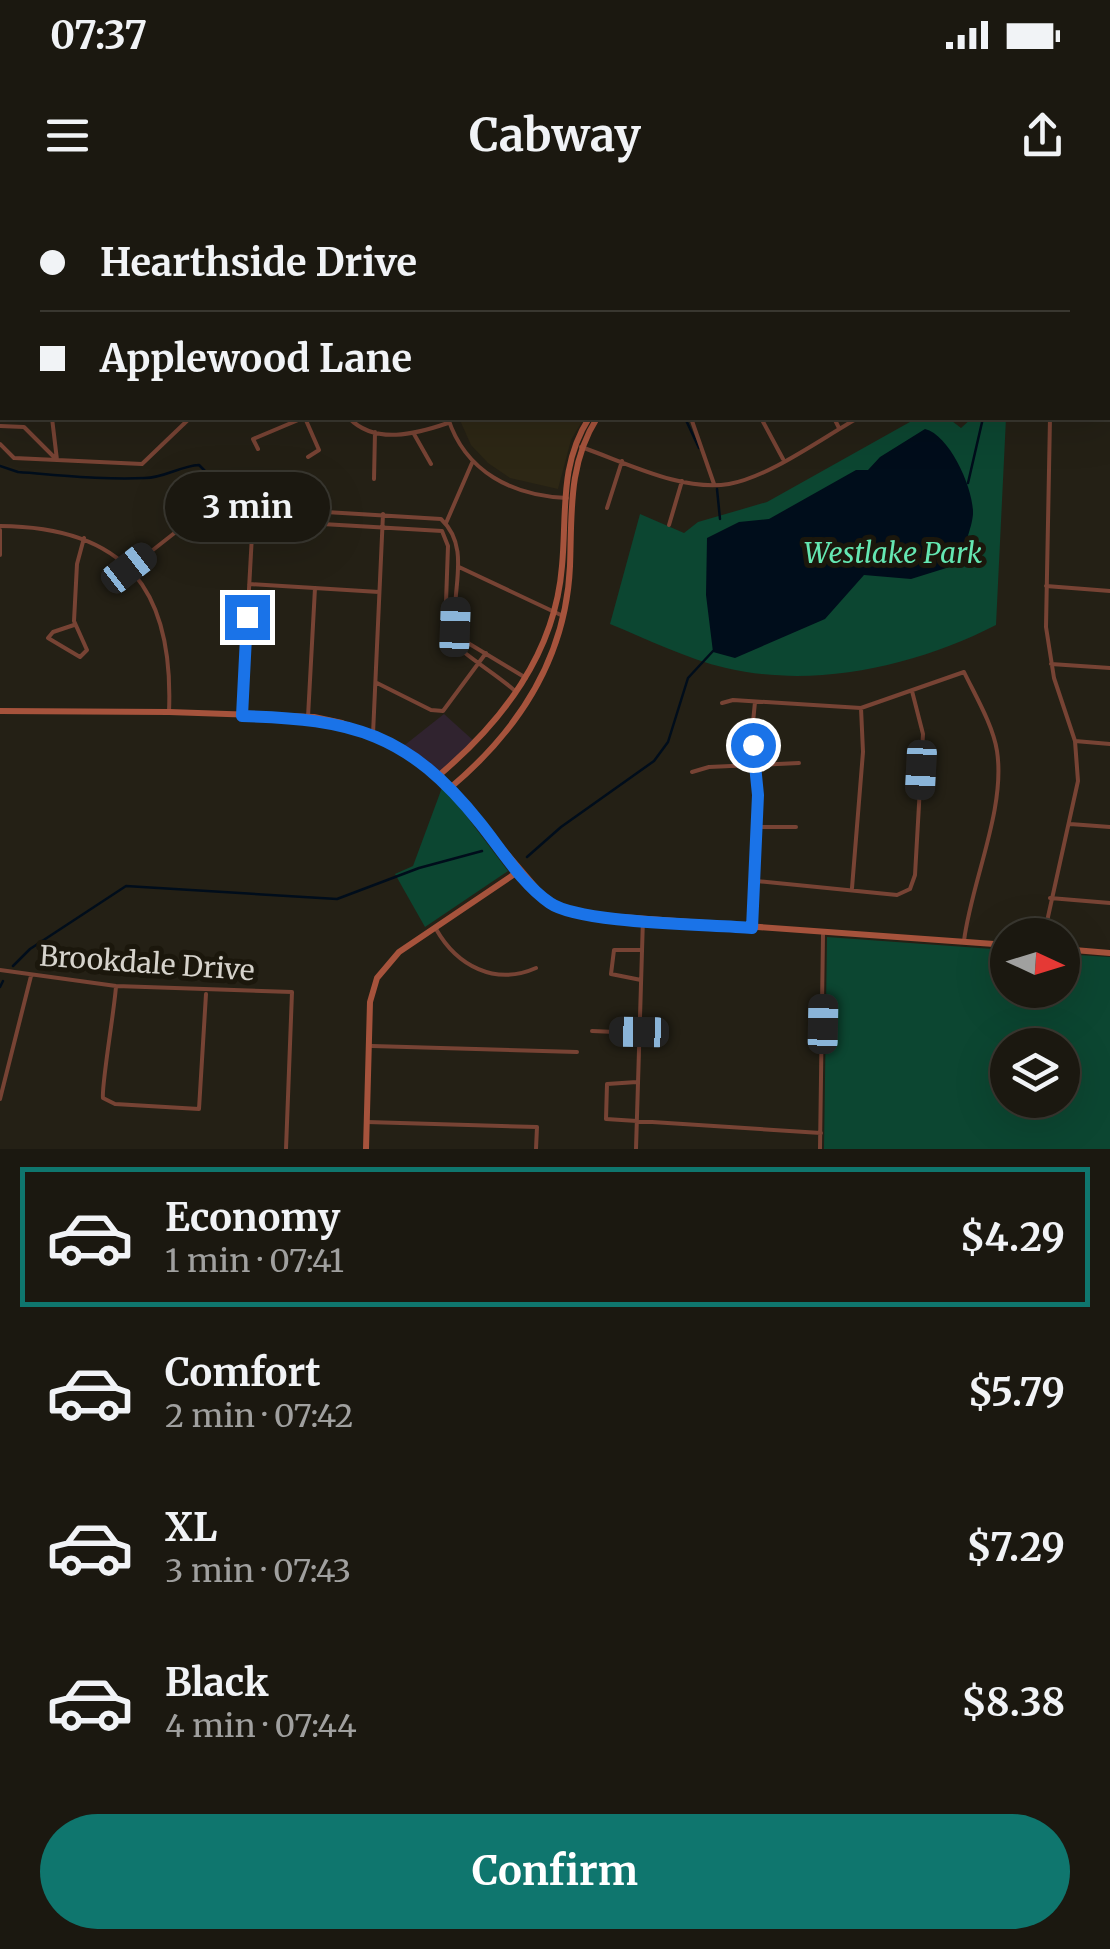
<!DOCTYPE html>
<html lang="en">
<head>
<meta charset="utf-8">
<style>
  body { margin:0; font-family:Merriweather,serif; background:#28251e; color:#f1f3f6; height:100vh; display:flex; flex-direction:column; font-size:38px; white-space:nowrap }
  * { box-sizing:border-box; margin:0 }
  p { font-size:32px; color:#a0a09f }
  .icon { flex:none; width:55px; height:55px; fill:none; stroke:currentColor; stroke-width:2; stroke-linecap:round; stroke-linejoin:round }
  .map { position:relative; height:949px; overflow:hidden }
  .details { display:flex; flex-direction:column; background:#1b1810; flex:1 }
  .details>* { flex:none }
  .top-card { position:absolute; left:0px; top:0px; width:1110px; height:220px; box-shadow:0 10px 40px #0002,0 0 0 2px #393730; display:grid; align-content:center; height:220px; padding:0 40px; background:#1b1810 }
  .needle { width:65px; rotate:94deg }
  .fabs { position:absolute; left:990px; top:718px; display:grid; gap:20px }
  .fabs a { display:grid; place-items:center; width:90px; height:90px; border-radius:50%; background:#1b1810; box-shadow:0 10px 40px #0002,0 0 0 2px #393730; font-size:50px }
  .end { position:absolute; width:45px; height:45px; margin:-22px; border:12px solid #1a73e8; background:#fff; box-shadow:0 0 0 5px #fff }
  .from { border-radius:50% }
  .bubble { position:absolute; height:70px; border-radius:35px; background:#1b1810; box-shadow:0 10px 40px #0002,0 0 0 2px #393730; font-size:32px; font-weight:700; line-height:70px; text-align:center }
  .car { position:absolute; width:30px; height:60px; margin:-30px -15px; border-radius:12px; box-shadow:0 0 8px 2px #0007; background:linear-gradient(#222 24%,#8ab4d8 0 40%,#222 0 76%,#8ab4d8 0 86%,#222 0) }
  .top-card b { display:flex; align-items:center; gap:35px; height:95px; font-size:38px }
  .top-card b+b { border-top:2px solid #393730 }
  .top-card i { width:25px; height:25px; background:#f1f3f6 }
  ul { padding:18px 0 0; list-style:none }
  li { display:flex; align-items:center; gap:30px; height:140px; margin:0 20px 15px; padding:0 20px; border:5px solid transparent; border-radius:0px }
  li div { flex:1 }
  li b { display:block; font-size:38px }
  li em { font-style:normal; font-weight:700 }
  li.current { border-color:#0f766e }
  li>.icon { width:90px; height:90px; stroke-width:1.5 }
  .primary-button { display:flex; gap:20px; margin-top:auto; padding:20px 40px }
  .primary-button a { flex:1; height:115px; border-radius:60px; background:#0f766e; color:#fff; font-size:40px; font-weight:700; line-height:115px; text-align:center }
  .status { display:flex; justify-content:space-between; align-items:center; height:70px; padding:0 50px; background:#1b1810; direction:ltr }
  .status svg { height:28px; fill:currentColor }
  header { display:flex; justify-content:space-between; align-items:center; height:130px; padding:0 40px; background:#1b1810; font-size:45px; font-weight:700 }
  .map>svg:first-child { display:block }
  .commercial { fill:#30232f }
  .built { fill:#2d2715 }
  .green { fill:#0c4631; fill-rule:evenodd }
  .water { fill:#000d1b }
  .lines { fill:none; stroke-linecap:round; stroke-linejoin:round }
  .stream { stroke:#000d1b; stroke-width:2.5 }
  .street { stroke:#774334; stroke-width:4 }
  .secondary { stroke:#a6533c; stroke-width:6 }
  .route { stroke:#1a73e8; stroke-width:12 }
  .labels { text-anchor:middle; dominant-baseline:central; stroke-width:10; stroke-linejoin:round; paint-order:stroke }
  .park-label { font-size:28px; font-style:italic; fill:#64e7b2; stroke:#1b170c }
  .street-label { font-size:28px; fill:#d6d3cc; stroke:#1b170c }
</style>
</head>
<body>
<div class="status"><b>07:37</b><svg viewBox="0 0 49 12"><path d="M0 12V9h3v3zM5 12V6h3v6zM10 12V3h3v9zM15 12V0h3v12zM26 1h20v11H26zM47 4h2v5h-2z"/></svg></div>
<header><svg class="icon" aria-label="menu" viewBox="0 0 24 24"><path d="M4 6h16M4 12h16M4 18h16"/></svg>Cabway<svg class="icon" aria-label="share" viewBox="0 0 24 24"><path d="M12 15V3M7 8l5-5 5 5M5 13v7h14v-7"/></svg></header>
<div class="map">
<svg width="1110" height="949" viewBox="0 0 1110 949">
  <rect width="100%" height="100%" fill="#242015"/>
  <!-- commercial -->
  <path class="commercial" d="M444,514L475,542L437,575L401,548Z"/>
  <!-- built -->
  <path class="built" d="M459,218H584L571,240L558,289L510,278L488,263L471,245Z"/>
  <!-- green -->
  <path class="green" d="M917,218H948L961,228L972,218H1006L996,425C916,466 815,489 726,468C687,459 647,439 610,424L640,314L684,333L698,322L767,302Z
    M443,585L508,671L425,727L395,674L413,666Z
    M827,737L1007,750L1008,790H1062L1063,754L1110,757V949H824ZM1008,845H1062V900H1008Z"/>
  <!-- water -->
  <path class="water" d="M925,229C950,235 974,290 973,314C972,328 962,353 956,365L911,379L864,375L825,419L735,458L713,452L706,395L707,338L739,322L769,319L856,270H868L880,257Z"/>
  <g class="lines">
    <!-- stream -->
    <path class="stream" d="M478,0L481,2
      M1108,6L1110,5
      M1108,89L1110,90
      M685,218L699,248
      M0,266L18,272C60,275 103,280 145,278C164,278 180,266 199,265L213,279L227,272
      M968,283L983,218
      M717,289L720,319
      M527,657L561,627L654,561L668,542L688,478L713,451
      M13,766L30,749L126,686L337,699L419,668L482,651
      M0,787L3,781"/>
    <!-- street -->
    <path class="street" d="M54,0V2
      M196,0L214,2
      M285,0L286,2
      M401,0L403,2
      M567,2L569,0
      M1108,137L1110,136
      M52,218L57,260L142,264L190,218
      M305,218L319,250L308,257
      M349,218C375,245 416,234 448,223
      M448,218C465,272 513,296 567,298
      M691,218L714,284
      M761,218L783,259
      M834,218L839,228
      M0,226L24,227L57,260
      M414,234L431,264
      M0,244L14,258L57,260
      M581,247C625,262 682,292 729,284C769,277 822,238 858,218
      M258,249L253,239L303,218
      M374,279L375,232
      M607,308L622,261
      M254,320L442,331L448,346L445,431C452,449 496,473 515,491
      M446,323L472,263
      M669,325L682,281
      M0,326C126,327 174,390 169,512
      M0,330V355
      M459,367L563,416
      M130,368L177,331
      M249,384L379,392
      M1046,386L1110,391
      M74,425L53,432L48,438L80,457L87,450L74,421L77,364L84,338
      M1051,464L1110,468
      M377,483L431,510L443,511L486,453
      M722,503L733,500L861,508L964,472C975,495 993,525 997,551C1006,609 971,683 964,741
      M242,515L252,335L260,308L441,319C475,351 446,398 458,437L526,478
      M308,517L315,388
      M373,534L383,314
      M1075,541L1110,544
      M692,572L709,567L799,563
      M1070,624L1110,627
      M757,627H796
      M756,681L897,695L910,689L915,675L923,534L912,491
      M852,688L863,552L861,508
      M1050,698L1110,703
      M753,726L759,595L752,532L755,502
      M436,729C457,766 495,786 536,768
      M1044,735L1078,581L1075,541L1054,478L1046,427L1050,218
      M0,770L116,786L292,792L286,949
      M641,780L611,774L614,750H642
      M116,786C115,806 101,888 103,898L115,904L199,909L206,794
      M592,831L639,833
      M372,846L577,852
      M637,882L607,884L606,919L821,933
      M0,899L31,776
      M367,922L537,927
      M536,949L537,927
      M636,949L643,718
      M820,949L823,735"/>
    <!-- secondary -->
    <path class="secondary" d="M5,2L6,0
      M16,2V0
      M879,2L880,0
      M0,26L2,16
      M0,71L2,60
      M0,511L169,512L314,517L342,523L410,554L454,592L549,703L579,714L1008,745
      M437,577C502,522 555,454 562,366C567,313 559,265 589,218
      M450,588C519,530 566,457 570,366C572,312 568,264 597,218
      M1062,749L1110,753
      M366,949L370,802L377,778L399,752L519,671"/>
  </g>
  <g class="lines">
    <!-- route -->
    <path class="route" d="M247,417L242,516C353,519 408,533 480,623C501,649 522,684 550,703C580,724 710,724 752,728L758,595L753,545"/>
  </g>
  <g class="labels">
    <!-- park labels -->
    <g class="park-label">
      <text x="893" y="353">Westlake Park</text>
    </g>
    <!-- street labels -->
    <g class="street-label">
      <text transform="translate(147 763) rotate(4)">Brookdale Drive</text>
    </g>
  </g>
</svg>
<div class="fabs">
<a><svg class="needle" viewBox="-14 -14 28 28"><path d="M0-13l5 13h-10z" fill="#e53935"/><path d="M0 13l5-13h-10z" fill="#a0a09f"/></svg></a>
<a><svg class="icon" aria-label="layers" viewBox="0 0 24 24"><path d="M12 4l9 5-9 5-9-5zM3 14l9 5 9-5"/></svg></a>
</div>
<i class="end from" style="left:753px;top:545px"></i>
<i class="end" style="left:247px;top:417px"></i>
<div class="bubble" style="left:165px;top:272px;width:165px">3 min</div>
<i class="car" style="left:129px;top:368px;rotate:52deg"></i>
<i class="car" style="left:455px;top:427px;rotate:2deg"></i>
<i class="car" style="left:921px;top:570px;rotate:183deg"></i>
<i class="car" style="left:823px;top:824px;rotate:1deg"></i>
<i class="car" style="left:639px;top:832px;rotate:271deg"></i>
<div class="top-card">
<b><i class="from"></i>Hearthside Drive</b>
<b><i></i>Applewood Lane</b>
</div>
</div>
<section class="details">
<ul>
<li class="current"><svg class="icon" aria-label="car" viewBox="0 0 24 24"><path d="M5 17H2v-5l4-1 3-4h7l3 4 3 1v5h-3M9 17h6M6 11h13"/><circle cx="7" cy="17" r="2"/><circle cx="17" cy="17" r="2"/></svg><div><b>Economy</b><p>1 min · 07:41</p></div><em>$4.29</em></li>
<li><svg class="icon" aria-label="car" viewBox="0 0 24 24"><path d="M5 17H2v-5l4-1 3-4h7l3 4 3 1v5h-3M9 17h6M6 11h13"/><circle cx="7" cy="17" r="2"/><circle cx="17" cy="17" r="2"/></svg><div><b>Comfort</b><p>2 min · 07:42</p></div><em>$5.79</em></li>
<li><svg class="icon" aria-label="car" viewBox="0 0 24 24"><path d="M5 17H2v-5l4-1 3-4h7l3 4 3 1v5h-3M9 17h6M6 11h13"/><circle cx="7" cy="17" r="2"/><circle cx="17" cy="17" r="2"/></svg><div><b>XL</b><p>3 min · 07:43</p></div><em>$7.29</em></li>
<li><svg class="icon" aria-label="car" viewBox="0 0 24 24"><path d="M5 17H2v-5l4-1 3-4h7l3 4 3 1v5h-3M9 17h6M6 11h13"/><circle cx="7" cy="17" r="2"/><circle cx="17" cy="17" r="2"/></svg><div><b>Black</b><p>4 min · 07:44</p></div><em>$8.38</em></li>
</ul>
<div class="primary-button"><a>Confirm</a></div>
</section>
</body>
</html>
